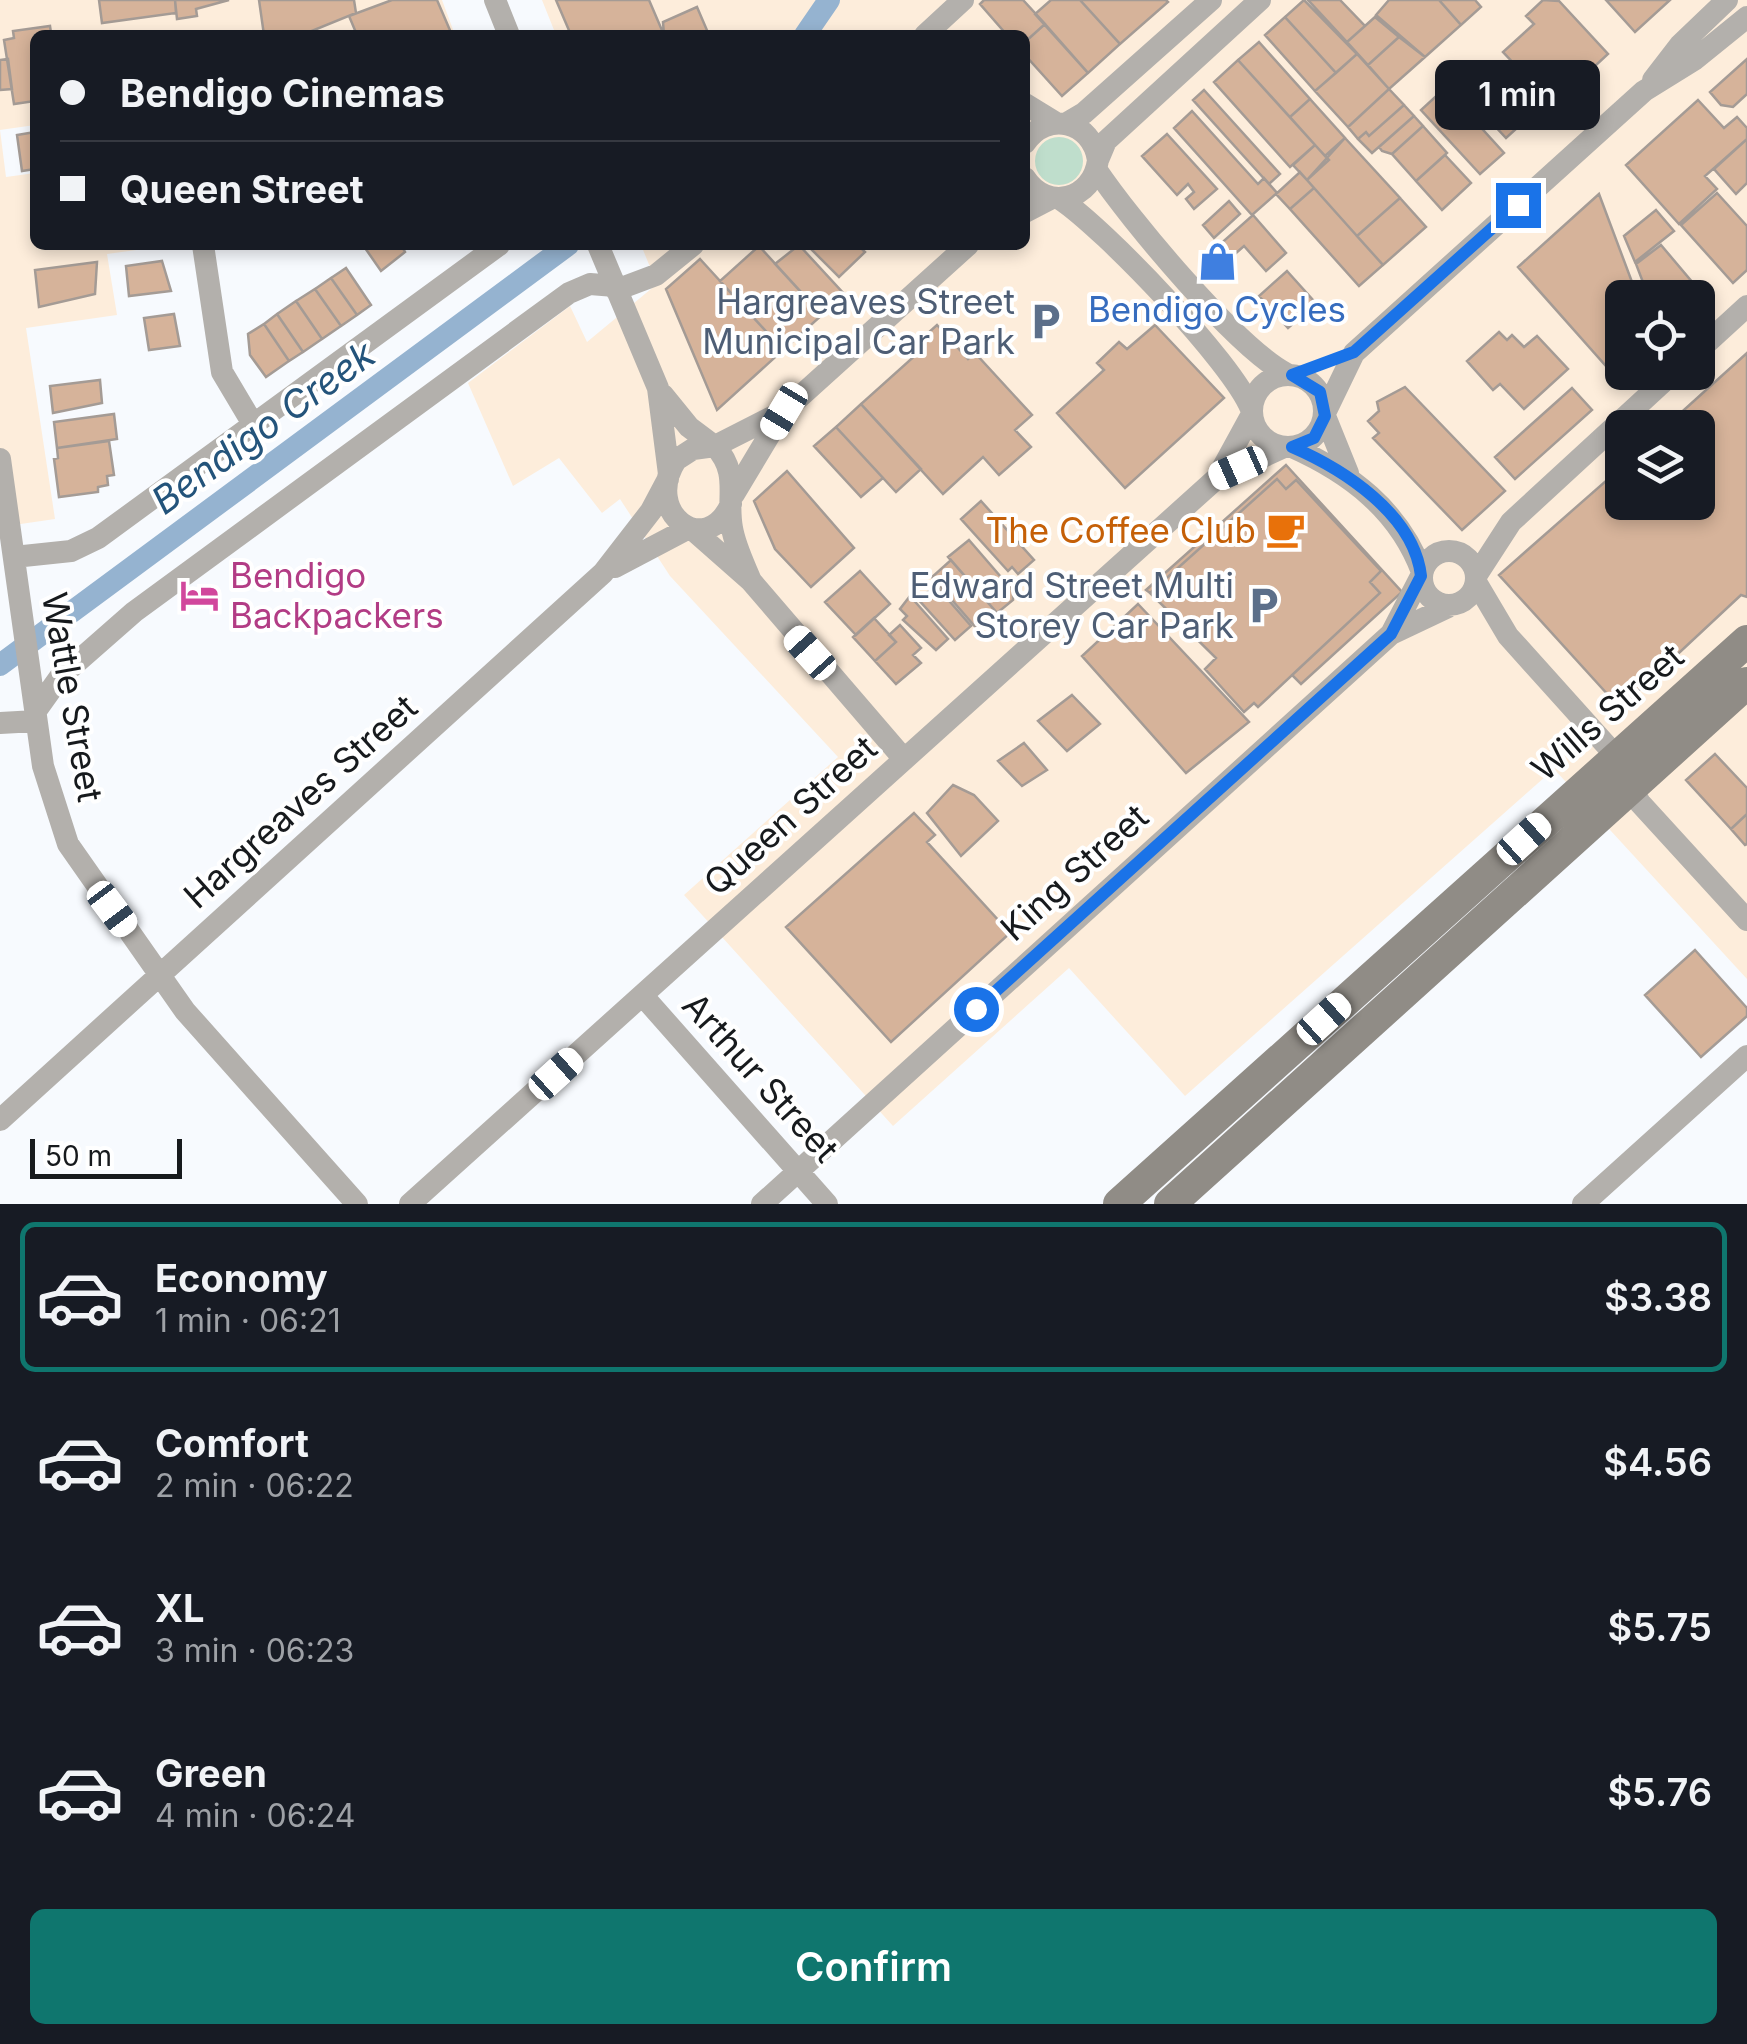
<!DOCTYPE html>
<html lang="en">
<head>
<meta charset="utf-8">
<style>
  body { margin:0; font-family:Inter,sans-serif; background:#242831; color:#f1f3f6; height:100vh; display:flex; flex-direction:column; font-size:38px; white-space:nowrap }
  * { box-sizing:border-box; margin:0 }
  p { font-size:32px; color:#9ea1a6 }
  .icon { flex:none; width:55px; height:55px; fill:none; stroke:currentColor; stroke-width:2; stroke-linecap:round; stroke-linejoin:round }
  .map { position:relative; height:1204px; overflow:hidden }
  .details { display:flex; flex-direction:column; background:#171b24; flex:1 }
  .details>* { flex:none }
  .banner { position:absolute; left:30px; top:30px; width:1000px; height:220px; border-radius:15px; box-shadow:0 5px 15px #0003; display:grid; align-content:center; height:220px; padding:0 30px; background:#171b24 }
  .buttons { position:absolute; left:1605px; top:280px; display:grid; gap:20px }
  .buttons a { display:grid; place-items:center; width:110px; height:110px; border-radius:15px; background:#171b24; box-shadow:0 5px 15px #0003; font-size:50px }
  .scale { position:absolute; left:30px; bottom:25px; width:152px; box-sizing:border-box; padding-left:10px; border:5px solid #171a1d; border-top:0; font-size:28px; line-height:35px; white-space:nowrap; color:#171a1d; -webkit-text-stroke:8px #fff; paint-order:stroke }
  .end { position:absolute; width:45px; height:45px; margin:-22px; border:12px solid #1a73e8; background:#fff; box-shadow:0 0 0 5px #fff }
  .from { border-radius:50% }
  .bubble { position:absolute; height:70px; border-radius:15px; background:#171b24; box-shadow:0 5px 15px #0003; font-size:32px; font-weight:600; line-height:70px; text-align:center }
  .car { position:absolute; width:30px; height:60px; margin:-30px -15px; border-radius:12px; box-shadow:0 0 8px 2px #0007; background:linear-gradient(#fff 24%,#345 0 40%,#fff 0 76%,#345 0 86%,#fff 0) }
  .banner b { display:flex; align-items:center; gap:35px; height:95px; font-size:38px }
  .banner b+b { border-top:2px solid #363941 }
  .banner i { width:25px; height:25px; background:#f1f3f6 }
  ul { padding:18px 0 0; list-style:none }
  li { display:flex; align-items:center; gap:30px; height:150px; margin:0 20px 15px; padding:0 10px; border:5px solid transparent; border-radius:15px }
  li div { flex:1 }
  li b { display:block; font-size:38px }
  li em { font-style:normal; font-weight:600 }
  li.on { border-color:#0f766e }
  li>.icon { width:90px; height:90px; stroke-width:1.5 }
  .button { display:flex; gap:20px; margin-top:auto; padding:20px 30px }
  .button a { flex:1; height:115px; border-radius:15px; background:#0f766e; color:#fff; font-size:40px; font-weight:600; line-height:115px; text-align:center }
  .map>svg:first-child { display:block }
  .commercial { fill:#fdeddb; fill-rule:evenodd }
  .green { fill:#bfdecc }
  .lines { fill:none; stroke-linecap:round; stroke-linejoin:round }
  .canal { stroke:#95b3d0; stroke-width:22 }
  .building { fill:#d6b39a; stroke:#a49b95; stroke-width:2.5 }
  .minor { stroke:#b3b0ac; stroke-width:22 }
  .secondary { stroke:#908c86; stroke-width:32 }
  .route { stroke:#1a73e8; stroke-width:12 }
  .labels { text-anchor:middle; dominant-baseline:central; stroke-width:8; stroke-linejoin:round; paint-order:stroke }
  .service-label { font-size:35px; fill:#4e5e75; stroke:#fff; text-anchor:end }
  .shop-label { font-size:35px; fill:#366cbe; stroke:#fff }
  .food-label { font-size:35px; fill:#c56008; stroke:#fff; text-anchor:end }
  .hotel-label { font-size:35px; fill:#b23c85; stroke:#fff; text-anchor:start }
  .street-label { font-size:35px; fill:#171a1d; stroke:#fff }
  .water-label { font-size:38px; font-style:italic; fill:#24547b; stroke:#fff }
</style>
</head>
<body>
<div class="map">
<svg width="1747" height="1204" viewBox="0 0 1747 1204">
  <rect width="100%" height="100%" fill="#f7fafe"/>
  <!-- commercial -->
  <path class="commercial" d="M0,0H442L455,35H35V125L0,130L6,177L35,173V245H173L107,254L117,315L26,328L55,519L0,527Z
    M542,0H1747V979L1554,769L1185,1096L1069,968L893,1126L684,895L838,757L670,576L620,499L602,513L559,458L513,486L468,383L570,306L587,342L657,284L641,245H1025V35H556ZM1622,298H1698V372H1622ZM1622,428H1698V502H1622Z"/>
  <!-- green -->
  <path class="green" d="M1035 161a24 24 0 1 1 48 0a24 24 0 1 1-48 0Z"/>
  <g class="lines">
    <!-- canal -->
    <path class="canal" d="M805,35L829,0
      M0,665L568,245"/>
  </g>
  <!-- building -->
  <path class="building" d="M99,0H175L176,13L102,23Z
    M175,0H229L196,9L197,16L177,19Z
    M259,0H354L356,13L302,35H264Z
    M392,0H437L452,35H357L349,16Z
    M556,0H649L664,35H571Z
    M984,0H1023L1045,24L1025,42V35H1007L980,4Z
    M1051,0H1080L1120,44L1088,73L1035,14Z
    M1080,0H1166L1168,2L1120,44Z
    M1304,0L1357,54L1336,73L1285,17Z
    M1308,0H1340L1365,26L1347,42Z
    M1389,0H1439L1461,25L1425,57L1376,15Z
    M1439,0H1475L1481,7L1461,25Z
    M1543,0L1559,1L1608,54L1553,105L1503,52L1534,24L1526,16Z
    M1606,0H1670L1635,32Z
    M697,7L709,35H664L663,22Z
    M1285,17L1336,73L1315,91L1265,35Z
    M1375,17L1399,37L1368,65L1347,42Z
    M1045,24L1088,73L1062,96L1025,55V42Z
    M50,26L51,33L61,35H35V101L14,104L4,40L14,38L13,31Z
    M1399,37L1425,57L1389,89L1368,65Z
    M1259,42L1310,99L1290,117L1238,60Z
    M1357,54L1389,89L1348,127L1315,91Z
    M8,59L12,89L0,90V60Z
    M1747,59V94L1733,107L1721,105L1710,92Z
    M1238,60L1315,145L1290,167L1214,82Z
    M1490,75L1529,117L1506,138L1467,96Z
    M1445,88L1504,153L1480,174L1421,110Z
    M1389,89L1404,105L1369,136L1366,132L1358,139L1348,127Z
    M1204,90L1280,174L1269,184L1193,100Z
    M1310,99L1345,138L1325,156L1290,117Z
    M1698,100L1724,128L1737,117L1747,128V139L1705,176L1717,189L1679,224L1626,165Z
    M1404,105L1414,116L1372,153L1358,139L1366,132L1369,136Z
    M1192,111L1258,184L1264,178L1277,193L1252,215L1174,128Z
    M1414,116L1423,126L1392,154L1382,151L1379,147Z
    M1423,126L1447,153L1416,181L1392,154Z
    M35,132V169L22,171L17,135Z
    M1167,134L1217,189L1194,209L1186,199L1194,192L1188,184L1177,195L1142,156Z
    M1345,138L1400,198L1357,236L1307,180Z
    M1747,139V183L1736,194L1714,169Z
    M1315,145L1329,160L1307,180L1293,165Z
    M1445,155L1471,183L1442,210L1416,181Z
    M1300,172L1314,188L1290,209L1276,194Z
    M1314,188L1383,265L1359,286L1290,209Z
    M1717,193L1747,226V270L1733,283L1681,225Z
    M1599,194L1638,298H1622V372H1633L1621,383L1518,267Z
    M1400,198L1426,227L1383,265L1357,236Z
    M1229,201L1240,214L1214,238L1203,225Z
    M1656,210L1674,231L1635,262L1624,236Z
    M1253,215L1286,253L1266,271L1244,246L1219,268L1208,255Z
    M363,245H401L405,252L381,271Z
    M799,245L845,295L822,315L775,264Z
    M807,245H858L865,252L839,277Z
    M1661,245L1709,302L1698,313V298H1649L1636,264Z
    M759,246L822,315L783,350L720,281Z
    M700,259L783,350L717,410L666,289Z
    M162,261L171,291L129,296L126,266Z
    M97,262L95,294L39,307L35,270Z
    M346,268L371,305L357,315L331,278Z
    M1287,271L1321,309L1308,320L1303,315L1288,328L1259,296Z
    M331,278L357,315L341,326L315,289Z
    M315,289L341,326L322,339L296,301Z
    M296,301L322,339L303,352L277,314Z
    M174,314L180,346L149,350L144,318Z
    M277,314L303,352L289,361L264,324Z
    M264,324L289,361L266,377L250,355L248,334Z
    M937,325L968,359L975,353L1032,415L1015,430L1031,447L999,475L983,457L943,494L861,404L918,353V342Z
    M1155,325L1224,398L1125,488L1057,413L1104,370L1097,363L1119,342L1127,349Z
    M1499,332L1507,340L1512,335L1524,347L1537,336L1568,369L1524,409L1500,384L1493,390L1467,361Z
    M1747,353V597L1741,595L1620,708L1499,575L1607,480L1610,484L1622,472V502H1698V428H1664Z
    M100,380L102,403L53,413L50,386Z
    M1405,387L1505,491L1462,530L1373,438L1379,433L1368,421L1379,411L1377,402Z
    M1572,388L1592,410L1515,479L1495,457Z
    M861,404L921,469L896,492L836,427Z
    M114,414L117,439L57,448L54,422Z
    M836,427L883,478L861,497L814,446Z
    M109,441L114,475L107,476L108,485L98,487V492L59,497L54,459L58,458L57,448Z
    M1286,465L1402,592L1301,684L1292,675L1380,593L1370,582L1381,571L1296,480L1286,489L1277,479L1150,593L1146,590Z
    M787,471L854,548L811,587L775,549L754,501Z
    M1277,479L1286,489L1296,480L1381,571L1370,582L1380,593L1258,707L1254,703L1244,712L1205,669L1216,658L1150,593Z
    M981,501L1034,560L1018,574L1012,567L1008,571L961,519Z
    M969,540L1013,591V600L997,613L948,557Z
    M951,560L997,613L978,630L932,577Z
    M860,571L890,604L856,635L825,602Z
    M937,587L971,626L955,640L917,598Z
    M910,596L948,639L936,650L903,620L907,616L900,609Z
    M1138,604L1249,722L1186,773L1082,656Z
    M874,618L896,642L875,661L853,637Z
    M900,625L921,648L913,655L921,663L896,684L875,661L896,642L889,635Z
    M1072,695L1100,724L1067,751L1038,721Z
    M1024,743L1047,770L1022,786L998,761Z
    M1715,754L1747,788V814L1731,829L1686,780Z
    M953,785L974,795L998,821L961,856L927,813Z
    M914,813L935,835L927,842L1010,933L891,1042L786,927Z
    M1747,814V844L1745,845L1731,829Z
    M1695,950L1747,1008V1016L1701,1057L1645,995Z"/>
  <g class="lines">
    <!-- minor -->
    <path class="minor" d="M495,0L509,35
      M925,35L963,0
      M1653,80L1680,45L1727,0
      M1025,104L1056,123
      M1067,123L1084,113L1211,0
      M1025,143C1047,110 1092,121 1098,160C1093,200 1047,212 1025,178
      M1098,160L1106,141L1260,0
      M1096,169C1130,220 1237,348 1287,374
      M1060,199C1105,229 1232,362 1251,409
      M1025,212L1052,198
      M203,245L222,372L253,424
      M598,245L658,388L669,474
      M616,290L656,275L693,245
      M1698,351L1747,306
      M1252 411a36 36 0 1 1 72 0a36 36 0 1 1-72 0Z
      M663,395L689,427L713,445
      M1325,413L1354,353L1644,91L1694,60L1747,17
      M1325,416L1348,473
      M715,446L784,411L968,245
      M1292,447C1350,473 1399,510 1422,572
      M0,459L43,766L68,844L185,1011L357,1204
      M1217,478L1252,414
      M734,494L782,414
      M731,504C706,560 642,513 676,460L693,449L715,446C740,474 726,495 732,528C735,546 744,564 751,581
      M692,529L751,581L903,758
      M1422 578a27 27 0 1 1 54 0a27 27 0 1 1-54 0Z
      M14,557L71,551L98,538L499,245
      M615,567L689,528
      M1476,576L1511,522L1674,372
      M1476,582L1508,636L1607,746L1640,803L1747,920
      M1391,634L1421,576
      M35,712L60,677L134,612L569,293L590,284L615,286
      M0,723L36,721
      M643,996L827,1204
      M0,1120L603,573L651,511L668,479
      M410,1204L1217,478L1284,447
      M762,1204L1391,634L1448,607
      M1583,1204L1747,1056"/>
    <!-- secondary -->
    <path class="secondary" d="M1119,1204L1747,641
      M1170,1204L1747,683"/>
  </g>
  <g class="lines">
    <!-- route -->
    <path class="route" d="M976,1009L1391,634L1421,576C1414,514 1343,469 1292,447L1314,438L1325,416L1320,392L1292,375L1354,352L1518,205"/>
  </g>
  <!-- icons -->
  <defs>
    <symbol id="shop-bare" viewBox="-9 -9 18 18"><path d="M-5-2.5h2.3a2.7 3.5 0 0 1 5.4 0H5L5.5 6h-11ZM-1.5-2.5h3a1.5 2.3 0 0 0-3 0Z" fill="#3f7fe0" stroke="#fff" stroke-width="2.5" paint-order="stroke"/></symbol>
    <symbol id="parking-bare" viewBox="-9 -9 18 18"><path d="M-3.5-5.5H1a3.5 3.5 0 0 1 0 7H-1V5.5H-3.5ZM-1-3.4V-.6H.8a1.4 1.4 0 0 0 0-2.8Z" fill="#5c6f8a" stroke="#fff" stroke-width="2.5" paint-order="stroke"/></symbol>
    <symbol id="cafe-bare" viewBox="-9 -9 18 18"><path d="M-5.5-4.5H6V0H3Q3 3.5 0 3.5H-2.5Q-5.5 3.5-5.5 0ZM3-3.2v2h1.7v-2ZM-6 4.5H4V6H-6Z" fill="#e8710a" stroke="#fff" stroke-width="2.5" paint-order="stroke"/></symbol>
    <symbol id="hotel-bare" viewBox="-9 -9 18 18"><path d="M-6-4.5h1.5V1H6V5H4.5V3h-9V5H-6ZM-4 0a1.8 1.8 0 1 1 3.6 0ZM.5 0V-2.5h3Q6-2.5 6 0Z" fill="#d1479c" stroke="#fff" stroke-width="2.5" paint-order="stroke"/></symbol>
  </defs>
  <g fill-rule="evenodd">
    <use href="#shop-bare" x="1190" y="234" width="55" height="55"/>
    <use href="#parking-bare" x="1018" y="294" width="55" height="55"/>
    <use href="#cafe-bare" x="1258" y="502" width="55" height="55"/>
    <use href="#hotel-bare" x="172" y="568" width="55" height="55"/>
    <use href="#parking-bare" x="1236" y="578" width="55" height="55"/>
  </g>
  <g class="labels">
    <!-- service labels -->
    <g class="service-label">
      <text x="1015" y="301">Hargreaves Street<tspan x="1015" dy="40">Municipal Car Park</tspan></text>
      <text x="1234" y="585">Edward Street Multi<tspan x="1234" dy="40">Storey Car Park</tspan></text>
    </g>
    <!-- shop labels -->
    <g class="shop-label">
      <text x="1217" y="309">Bendigo Cycles</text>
    </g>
    <!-- food labels -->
    <g class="food-label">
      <text x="1256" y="530">The Coffee Club</text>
    </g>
    <!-- hotel labels -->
    <g class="hotel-label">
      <text x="230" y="575">Bendigo<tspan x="230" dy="40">Backpackers</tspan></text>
    </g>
    <!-- street labels -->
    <g class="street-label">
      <text transform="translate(73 697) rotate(80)">Wattle Street</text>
      <text transform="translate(1607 712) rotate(-41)">Wills Street</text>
      <text transform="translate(300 801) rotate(-42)">Hargreaves Street</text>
      <text transform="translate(790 815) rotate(-42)">Queen Street</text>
      <text transform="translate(1074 872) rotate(-42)">King Street</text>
      <text transform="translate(761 1077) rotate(48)">Arthur Street</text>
    </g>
    <!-- water labels -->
    <g class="water-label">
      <text transform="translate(263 427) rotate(-36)">Bendigo Creek</text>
    </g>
  </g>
</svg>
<div class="buttons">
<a><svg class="icon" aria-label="locate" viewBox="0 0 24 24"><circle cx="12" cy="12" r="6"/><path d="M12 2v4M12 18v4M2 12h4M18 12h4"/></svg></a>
<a><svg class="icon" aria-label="layers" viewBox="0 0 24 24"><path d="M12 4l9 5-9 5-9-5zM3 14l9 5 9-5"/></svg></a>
</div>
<div class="scale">50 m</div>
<i class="end from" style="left:976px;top:1009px"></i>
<i class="end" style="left:1518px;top:205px"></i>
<div class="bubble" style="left:1435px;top:60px;width:165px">1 min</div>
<i class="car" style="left:784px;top:411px;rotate:211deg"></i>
<i class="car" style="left:1238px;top:468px;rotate:246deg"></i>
<i class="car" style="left:810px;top:653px;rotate:318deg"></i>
<i class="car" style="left:1524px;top:839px;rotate:48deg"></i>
<i class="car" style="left:112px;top:909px;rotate:143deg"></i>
<i class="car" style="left:1324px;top:1019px;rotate:48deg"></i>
<i class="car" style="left:556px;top:1074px;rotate:48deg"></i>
<div class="banner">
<b><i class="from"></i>Bendigo Cinemas</b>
<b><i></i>Queen Street</b>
</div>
</div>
<section class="details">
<ul>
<li class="on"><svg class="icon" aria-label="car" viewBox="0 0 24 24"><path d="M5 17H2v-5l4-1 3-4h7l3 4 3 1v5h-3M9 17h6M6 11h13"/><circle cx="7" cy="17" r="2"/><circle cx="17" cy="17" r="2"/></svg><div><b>Economy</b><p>1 min · 06:21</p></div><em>$3.38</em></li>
<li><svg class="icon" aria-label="car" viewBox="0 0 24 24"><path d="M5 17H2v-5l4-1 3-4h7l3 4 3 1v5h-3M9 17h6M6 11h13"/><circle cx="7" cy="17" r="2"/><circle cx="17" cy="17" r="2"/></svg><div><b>Comfort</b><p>2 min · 06:22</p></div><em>$4.56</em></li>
<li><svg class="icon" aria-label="car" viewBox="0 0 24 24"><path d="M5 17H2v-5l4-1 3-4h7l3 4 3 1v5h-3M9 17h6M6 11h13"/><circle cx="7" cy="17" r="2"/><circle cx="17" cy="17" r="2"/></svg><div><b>XL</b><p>3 min · 06:23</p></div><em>$5.75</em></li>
<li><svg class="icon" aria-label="car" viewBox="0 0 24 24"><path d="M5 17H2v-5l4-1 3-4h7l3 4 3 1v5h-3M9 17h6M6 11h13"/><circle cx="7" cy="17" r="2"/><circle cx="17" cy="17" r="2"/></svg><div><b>Green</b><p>4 min · 06:24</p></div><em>$5.76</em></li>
</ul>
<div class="button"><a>Confirm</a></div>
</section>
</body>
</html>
